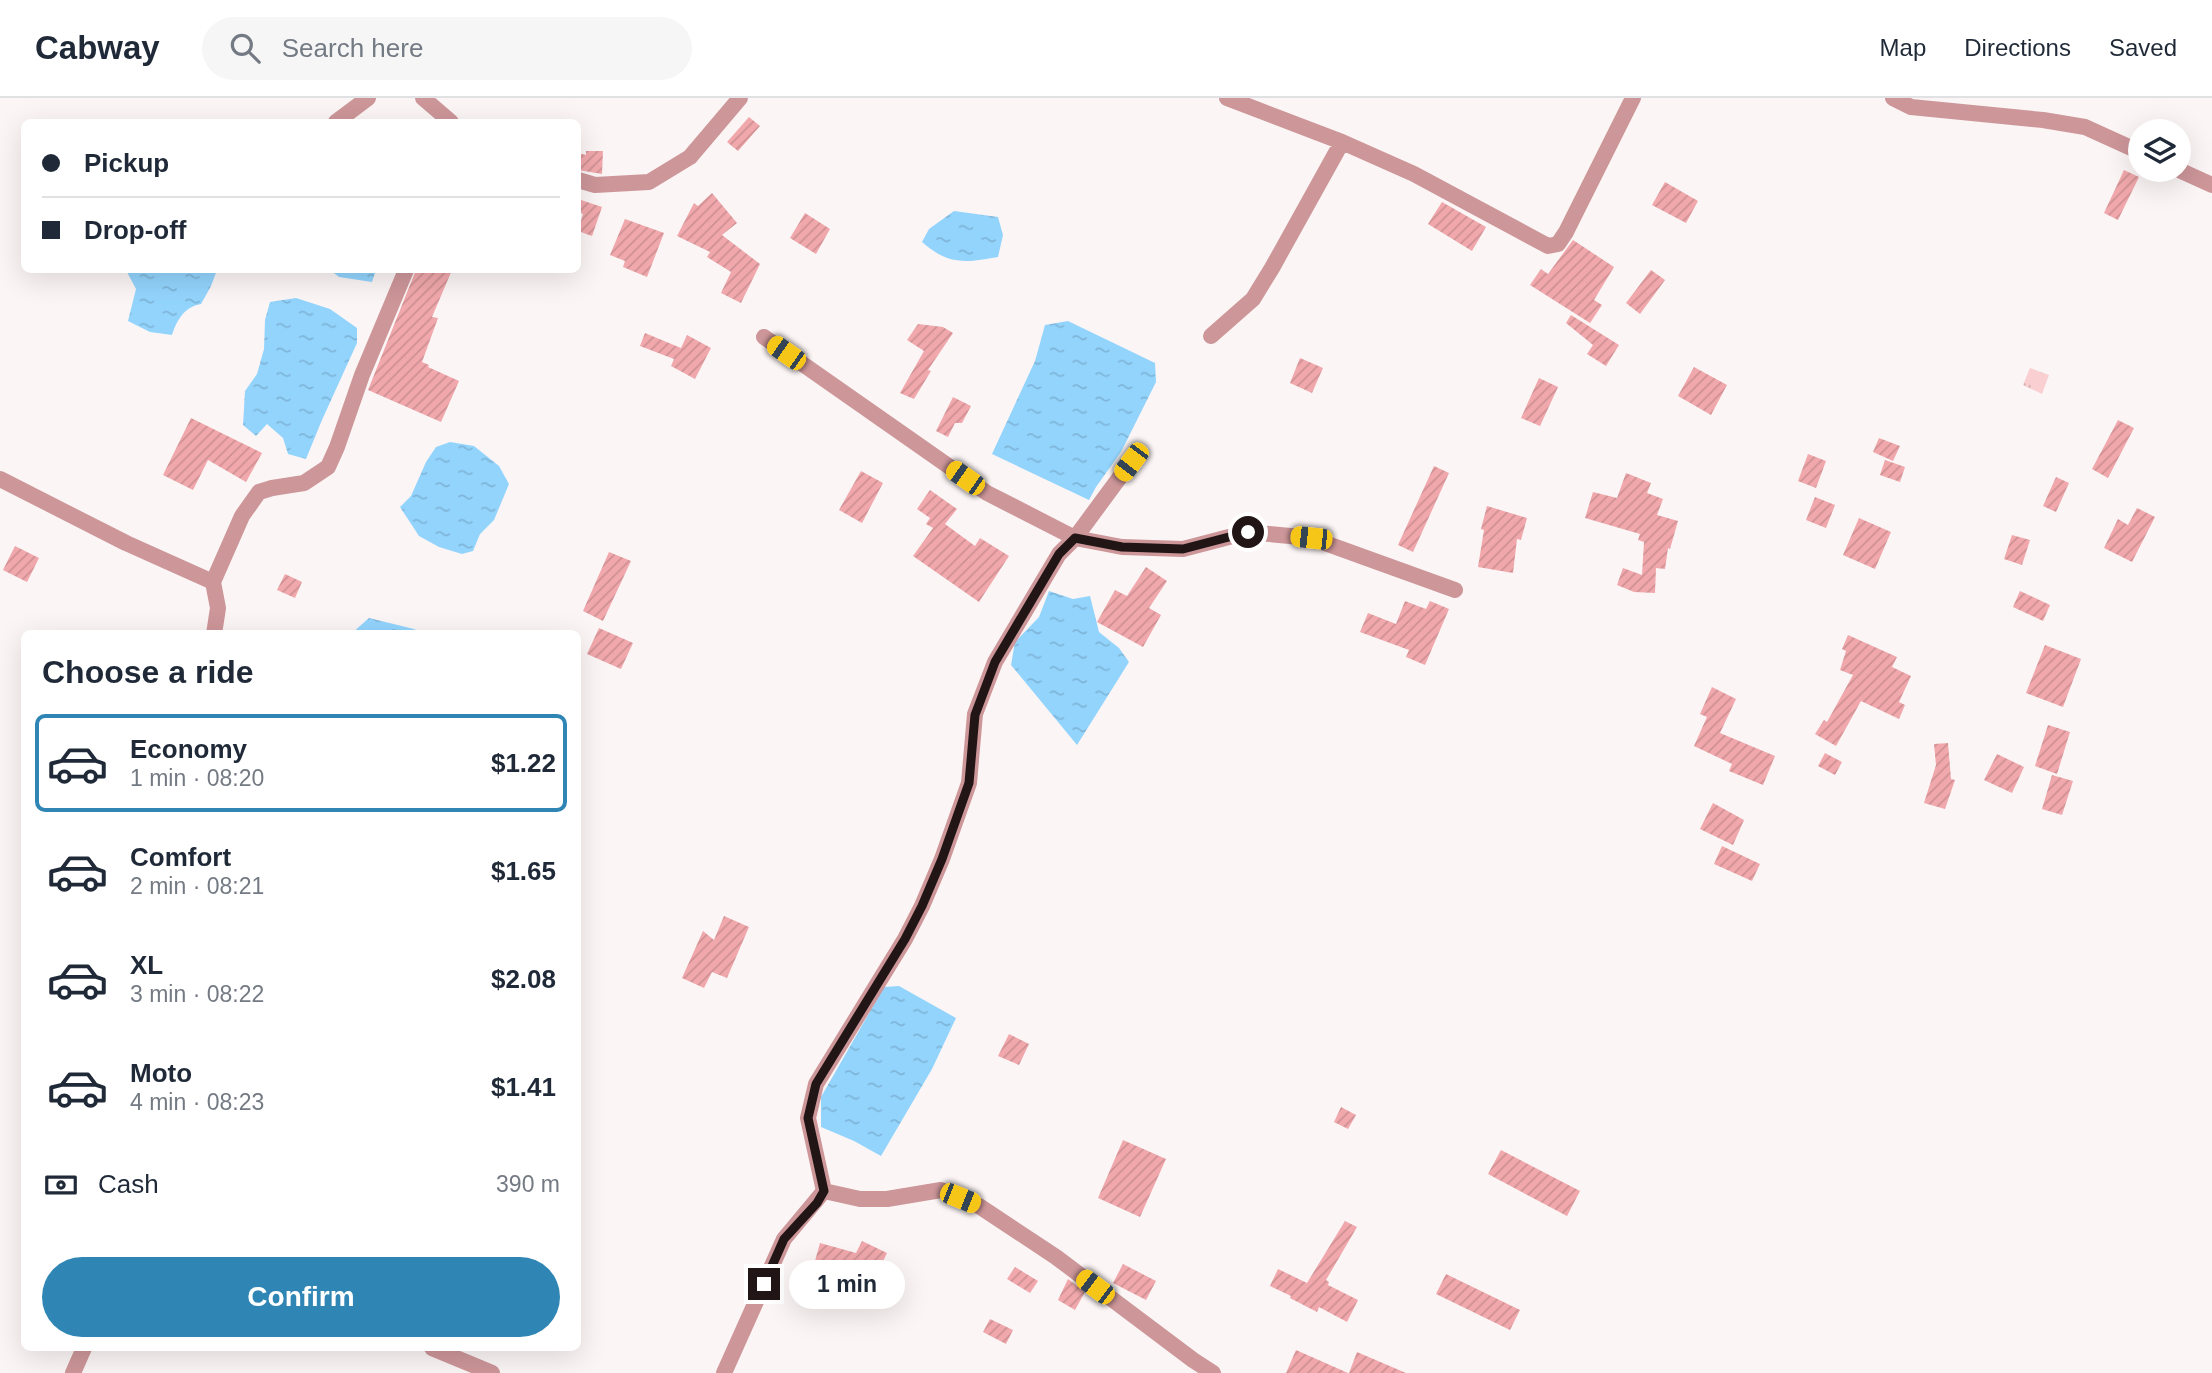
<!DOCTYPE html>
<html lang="en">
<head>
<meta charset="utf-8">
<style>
  body { margin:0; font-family:Helvetica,sans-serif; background:#f6f6f7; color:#1f2937; height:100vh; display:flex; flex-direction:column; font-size:26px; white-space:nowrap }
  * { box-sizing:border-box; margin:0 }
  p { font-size:23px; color:#747a83 }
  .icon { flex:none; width:38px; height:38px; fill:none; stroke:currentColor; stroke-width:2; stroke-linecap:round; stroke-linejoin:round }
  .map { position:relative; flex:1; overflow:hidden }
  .side { position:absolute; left:21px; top:532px; width:560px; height:721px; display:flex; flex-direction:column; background:#fff; border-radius:10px; box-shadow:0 7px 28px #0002 }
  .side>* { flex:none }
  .banner { position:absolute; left:21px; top:21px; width:560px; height:154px; border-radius:10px; box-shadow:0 7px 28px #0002; display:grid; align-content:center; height:154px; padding:0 21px; background:#fff }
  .controls { position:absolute; left:2128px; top:21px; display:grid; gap:14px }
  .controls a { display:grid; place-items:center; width:63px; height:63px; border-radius:50%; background:#fff; box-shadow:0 7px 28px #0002; font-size:35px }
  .end { position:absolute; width:32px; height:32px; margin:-16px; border:9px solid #221516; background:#fff; box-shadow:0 0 0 4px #fff }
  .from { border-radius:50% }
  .bubble { position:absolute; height:49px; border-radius:24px; background:#fff; box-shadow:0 7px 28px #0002; font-size:23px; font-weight:600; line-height:49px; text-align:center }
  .car { position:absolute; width:21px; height:42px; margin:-21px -10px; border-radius:9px; box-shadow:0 0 5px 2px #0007; background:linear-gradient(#f5c518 24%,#345 0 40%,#f5c518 0 76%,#345 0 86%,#f5c518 0) }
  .banner b { display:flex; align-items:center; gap:24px; height:66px; font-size:26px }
  .banner b+b { border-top:2px solid #e0e1e3 }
  .banner i { width:18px; height:18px; background:#1f2937 }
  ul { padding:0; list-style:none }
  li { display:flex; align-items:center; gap:21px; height:98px; margin:0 14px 10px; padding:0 7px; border:4px solid transparent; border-radius:10px }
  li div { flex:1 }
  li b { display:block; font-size:26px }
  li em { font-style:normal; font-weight:600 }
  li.active { border-color:#2f85b4 }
  li>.icon { width:63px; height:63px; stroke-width:1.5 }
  h2 { padding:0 21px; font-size:32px; line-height:84px }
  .pay { display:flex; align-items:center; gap:18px; height:77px; padding:0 21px; font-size:26px }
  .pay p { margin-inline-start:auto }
  .action { display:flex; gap:14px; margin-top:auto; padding:14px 21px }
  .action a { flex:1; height:80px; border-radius:42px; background:#2f85b4; color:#fff; font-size:28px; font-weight:600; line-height:80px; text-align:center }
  header { display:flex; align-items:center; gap:42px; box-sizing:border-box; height:98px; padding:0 35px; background:#fff; border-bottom:2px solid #e0e1e3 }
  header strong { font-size:33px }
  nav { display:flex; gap:38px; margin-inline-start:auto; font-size:24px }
  .search { width:490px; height:63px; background:#f6f6f7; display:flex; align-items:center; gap:18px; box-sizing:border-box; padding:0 24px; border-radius:38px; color:#747a83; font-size:26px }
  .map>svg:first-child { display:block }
  .grass { fill:url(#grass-tufts) }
  .water { fill:url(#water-ripples) }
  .building { fill:url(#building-hatch) }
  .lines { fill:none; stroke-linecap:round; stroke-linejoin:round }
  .street { stroke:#cd9699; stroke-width:16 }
  .route { stroke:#221516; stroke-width:9 }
</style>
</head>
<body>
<header>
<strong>Cabway</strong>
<div class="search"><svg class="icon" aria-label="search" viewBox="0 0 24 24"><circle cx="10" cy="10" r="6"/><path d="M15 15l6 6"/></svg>Search here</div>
<nav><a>Map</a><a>Directions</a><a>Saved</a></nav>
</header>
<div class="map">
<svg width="2212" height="1275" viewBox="0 0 2212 1275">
  <defs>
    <pattern id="grass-tufts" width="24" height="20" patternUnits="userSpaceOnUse" patternTransform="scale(1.75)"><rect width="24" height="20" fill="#facfd1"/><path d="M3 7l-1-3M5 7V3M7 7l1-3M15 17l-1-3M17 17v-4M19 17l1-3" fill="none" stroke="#d6b1b3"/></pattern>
    <pattern id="water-ripples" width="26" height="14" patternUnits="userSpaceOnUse" patternTransform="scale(1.75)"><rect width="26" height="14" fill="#93d4fd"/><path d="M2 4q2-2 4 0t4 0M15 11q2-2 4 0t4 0" fill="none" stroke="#7eb5d8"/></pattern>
    <pattern id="building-hatch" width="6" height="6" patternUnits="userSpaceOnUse" patternTransform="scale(1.75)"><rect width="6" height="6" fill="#f1a8ac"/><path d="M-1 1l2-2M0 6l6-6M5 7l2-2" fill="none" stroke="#ce9093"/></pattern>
  </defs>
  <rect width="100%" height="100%" fill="#fcf5f5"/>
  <!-- grass -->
  <path class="grass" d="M2030,270L2049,277L2042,296L2023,287Z"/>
  <!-- water -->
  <path class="water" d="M954,113L998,119L1003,137L998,159C965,165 948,167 922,144L929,131Z
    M130,172H217L211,188L201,206C184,209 177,222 172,237L150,234L128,223L136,191L127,174Z
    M330,172H376L372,184L339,179Z
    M296,200L330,211L357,230V245L322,322L306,361L288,356L283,340L267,326L256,338L243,327L245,293L257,276L264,251L265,222L270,204Z
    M1068,223L1155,265L1156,284L1121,354L1096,389L1089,402L992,356L1035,263L1045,227Z
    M450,344L474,348L499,368L509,386L494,422L480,436L473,453L462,456L439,449L419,438L400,409L411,398L426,364L436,349Z
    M1049,493L1073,501L1090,498L1099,534L1119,550L1129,564L1077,647L1011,567L1015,544L1039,519Z
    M369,520L414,531L422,535H352Z
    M899,888L956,920L932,971L881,1058L854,1043L821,1029V999L884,889Z"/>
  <!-- building -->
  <path class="building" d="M749,19L760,28L738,53L727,44Z
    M586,53H603L602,76L578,72V55L586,57Z
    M2124,72L2139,79L2118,122L2104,115Z
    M1665,84L1698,103L1686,125L1652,107Z
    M712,95L737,125L722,137L760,166L741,205L721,195L731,174L707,159L710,154L677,138L694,105L698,108Z
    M578,101L602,109L592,138L578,133L583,116L578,114Z
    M1442,104L1486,129L1472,153L1428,126Z
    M805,115L830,131L816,156L790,140Z
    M625,121L664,135L647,179L623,169L625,163L610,157Z
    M1573,142L1614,169L1594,202L1602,207L1590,225L1530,187L1541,171L1548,176Z
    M416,172H452L432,219L438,220L422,264L429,267L428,269L459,283L441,324L368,292Z
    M1651,172L1665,182L1640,216L1626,205Z
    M1571,217L1619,247L1606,268L1587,256L1593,247L1566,225Z
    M918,226L943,229L953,235L928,272L931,273L914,301L900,295L924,253L907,242Z
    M645,235L681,250L687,237L711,250L695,281L671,268L674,261L640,248Z
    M1300,260L1323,270L1312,295L1290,285Z
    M1694,269L1727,287L1711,317L1678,298Z
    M1539,280L1558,289L1540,328L1521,320Z
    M953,299L971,308L962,325H955L948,339L936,333Z
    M191,320L262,355L246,384L208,362L193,392L163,377Z
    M2118,322L2134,330L2108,380L2092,371Z
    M1879,340L1900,348L1893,363L1873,354Z
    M1808,356L1826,363L1816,390L1798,383Z
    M1885,362L1905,369L1900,384L1880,377Z
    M1434,368L1449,375L1413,454L1398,447Z
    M861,373L883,385L862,425L839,412Z
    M1626,375L1651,385L1647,395L1663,401L1657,417L1678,423L1670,451L1668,450L1665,471L1656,470L1655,495L1634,494L1617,487L1623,470L1642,477L1644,444L1638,442L1640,436L1585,420L1593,394L1617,400Z
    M2056,379L2069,385L2056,414L2043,408Z
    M930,392L957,411L945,426L975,448L980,440L1009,458L979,504L913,458L933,430L926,426L930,420L917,411Z
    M1815,399L1835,407L1826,430L1806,422Z
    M1487,408L1527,420L1521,442L1517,441L1513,475L1478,469L1484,432L1481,431Z
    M2137,410L2155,419L2132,464L2104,450L2118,421L2128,427Z
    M1859,420L1891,434L1875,471L1843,457Z
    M2012,437L2030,442L2022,467L2004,461Z
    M15,448L39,460L27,484L3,472Z
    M609,454L631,463L603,523L583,513Z
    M1146,469L1167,483L1149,510L1161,517L1143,549L1097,524L1115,492L1127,498Z
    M285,476L302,484L295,500L277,492Z
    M2020,493L2050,507L2043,523L2013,509Z
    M1405,503L1426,511L1430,503L1449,511L1425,567L1406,559L1409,552L1360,534L1368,515L1396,526Z
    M599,530L633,545L621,571L587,556Z
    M1848,537L1897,559L1892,569L1911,578L1899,604L1905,607L1899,621L1861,603L1836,648L1815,636L1824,622L1827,624L1853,577L1840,572L1846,553L1842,551Z
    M2045,547L2081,561L2063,609L2026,595Z
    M1712,589L1736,601L1720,635L1775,658L1763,687L1729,673L1732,666L1694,648L1707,619L1700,616Z
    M2048,627L2070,634L2057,676L2035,668Z
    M1948,645L1951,681L1955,682L1945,711L1924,705L1936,667L1934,646Z
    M1825,655L1842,664L1835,677L1818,668Z
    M1997,656L2024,669L2012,695L1984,682Z
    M2052,677L2073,683L2062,717L2042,711Z
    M1713,705L1744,722L1733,747L1700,731Z
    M1722,748L1760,766L1752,783L1714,766Z
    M724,818L749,829L727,880L712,874L704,890L682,880L703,833L714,842Z
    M1009,936L1029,946L1019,967L998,958Z
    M1341,1009L1356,1017L1348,1031L1334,1024Z
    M1123,1042L1166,1061L1140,1119L1098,1100Z
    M1501,1052L1580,1093L1567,1118L1488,1076Z
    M1345,1123L1357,1129L1326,1182L1329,1184L1328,1187L1358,1202L1347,1224L1319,1209L1317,1214L1290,1200L1291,1198L1270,1188L1278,1171L1307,1185Z
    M862,1143L887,1155L873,1184L847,1171L844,1191L810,1181L820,1145L856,1155Z
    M1123,1166L1156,1183L1146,1202L1113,1185Z
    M1015,1169L1038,1183L1030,1195L1007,1181Z
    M1446,1176L1520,1212L1510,1232L1436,1196Z
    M1068,1181L1085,1194L1075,1212L1058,1202Z
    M990,1221L1013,1232L1006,1246L983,1234Z
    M1296,1252L1348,1275H1286Z
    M1357,1254L1406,1275H1349Z"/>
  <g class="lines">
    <!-- street -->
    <path class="street" d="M423,0L451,24
      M1227,0L1342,44L1414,76L1548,148L1558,146L1566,134L1633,0
      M1893,0L1911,9L2043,22L2085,29L2140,54
      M336,24L368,0
      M2179,72L2212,87
      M578,82L595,87L649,84L690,59L740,0
      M1211,238L1253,201L1272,170L1342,44
      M764,239L987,395L1075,440L1131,364
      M0,381L126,445L213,484L218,510L214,536
      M213,484L242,418L259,394L272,390L304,385L328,369L337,349L362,277L406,172
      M824,1093L860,1101H887L941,1092L979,1108L1056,1159L1193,1262L1213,1275
      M432,1250L492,1275
      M73,1275L84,1250
      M724,1275L784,1141L824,1093L808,1020L816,986L905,841L922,808L942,761L969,685L975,616L995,564L1059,456L1075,440L1122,449L1183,451L1248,434L1311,440L1455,492"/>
  </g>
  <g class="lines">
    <!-- route -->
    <path class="route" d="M764,1186L784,1141L817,1105L824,1093L808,1020L816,986L905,841L922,808L942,761L969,685L975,617L995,564L1059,456L1075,440L1122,449L1183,451L1248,434"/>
  </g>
</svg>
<div class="controls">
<a><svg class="icon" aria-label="layers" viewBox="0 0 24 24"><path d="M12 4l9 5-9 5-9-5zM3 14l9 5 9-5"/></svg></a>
</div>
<i class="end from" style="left:1248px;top:434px"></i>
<i class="end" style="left:764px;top:1186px"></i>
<div class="bubble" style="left:789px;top:1162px;width:116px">1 min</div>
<i class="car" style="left:786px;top:255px;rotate:305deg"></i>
<i class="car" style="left:1131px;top:364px;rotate:217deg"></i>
<i class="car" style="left:965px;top:380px;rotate:305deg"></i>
<i class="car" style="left:1311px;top:440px;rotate:276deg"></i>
<i class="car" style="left:960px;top:1100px;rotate:112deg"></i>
<i class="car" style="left:1095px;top:1189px;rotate:307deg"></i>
<div class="banner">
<b><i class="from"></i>Pickup</b>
<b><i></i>Drop-off</b>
</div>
<section class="side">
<h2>Choose a ride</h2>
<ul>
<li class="active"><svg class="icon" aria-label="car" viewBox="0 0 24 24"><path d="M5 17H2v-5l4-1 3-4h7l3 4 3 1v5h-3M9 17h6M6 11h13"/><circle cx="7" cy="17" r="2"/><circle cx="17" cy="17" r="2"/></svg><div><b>Economy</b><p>1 min · 08:20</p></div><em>$1.22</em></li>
<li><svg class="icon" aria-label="car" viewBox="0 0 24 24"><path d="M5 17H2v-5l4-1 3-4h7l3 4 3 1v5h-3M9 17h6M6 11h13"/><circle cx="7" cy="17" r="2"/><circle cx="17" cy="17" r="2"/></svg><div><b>Comfort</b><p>2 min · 08:21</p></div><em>$1.65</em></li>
<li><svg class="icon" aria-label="car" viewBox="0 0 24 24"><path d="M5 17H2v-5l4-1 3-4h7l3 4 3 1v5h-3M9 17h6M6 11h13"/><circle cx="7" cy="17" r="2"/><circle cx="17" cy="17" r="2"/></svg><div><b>XL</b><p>3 min · 08:22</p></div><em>$2.08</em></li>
<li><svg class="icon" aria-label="car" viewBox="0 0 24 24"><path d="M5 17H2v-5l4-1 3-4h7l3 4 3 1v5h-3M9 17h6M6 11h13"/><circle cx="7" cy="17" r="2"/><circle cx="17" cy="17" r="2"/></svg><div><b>Moto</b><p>4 min · 08:23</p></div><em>$1.41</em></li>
</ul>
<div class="pay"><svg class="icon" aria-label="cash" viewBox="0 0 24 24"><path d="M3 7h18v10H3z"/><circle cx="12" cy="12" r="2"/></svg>Cash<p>390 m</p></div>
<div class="action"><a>Confirm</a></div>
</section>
</div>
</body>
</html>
